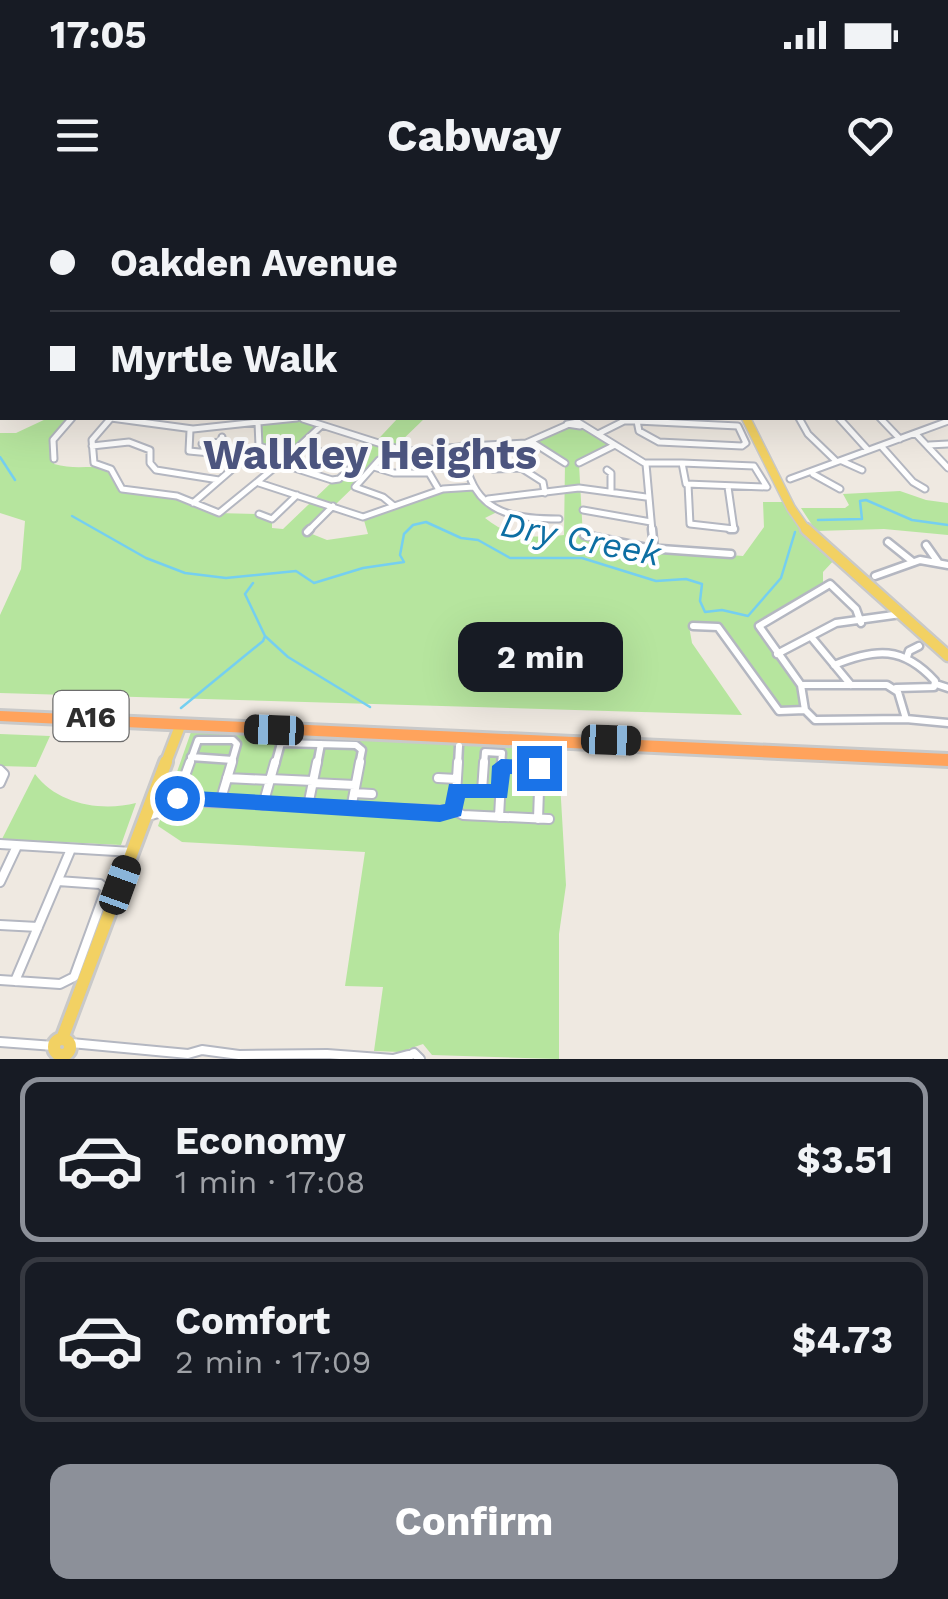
<!DOCTYPE html>
<html lang="en">
<head>
<meta charset="utf-8">
<style>
  body { margin:0; font-family:"Work Sans",sans-serif; background:#20242c; color:#f1f3f6; height:100vh; display:flex; flex-direction:column; font-size:38px; white-space:nowrap }
  * { box-sizing:border-box; margin:0 }
  p { font-size:32px; color:#9ea1a6 }
  .icon { flex:none; width:55px; height:55px; fill:none; stroke:currentColor; stroke-width:2; stroke-linecap:round; stroke-linejoin:round }
  .map { position:relative; height:859px; overflow:hidden }
  .side { display:flex; flex-direction:column; background:#171b24; flex:1 }
  .side>* { flex:none }
  .banner { position:absolute; left:0px; top:0px; width:950px; height:220px; box-shadow:0 10px 40px #0002; display:grid; align-content:center; height:220px; padding:0 50px; background:#171b24 }
  .end { position:absolute; width:45px; height:45px; margin:-22px; border:12px solid #1a73e8; background:#fff; box-shadow:0 0 0 5px #fff }
  .from { border-radius:50% }
  .bubble { position:absolute; height:70px; border-radius:20px; background:#171b24; box-shadow:0 10px 40px #0002; font-size:32px; font-weight:700; line-height:70px; text-align:center }
  .car { position:absolute; width:30px; height:60px; margin:-30px -15px; border-radius:12px; box-shadow:0 0 8px 2px #0007; background:linear-gradient(#222 24%,#8ab4d8 0 40%,#222 0 76%,#8ab4d8 0 86%,#222 0) }
  .banner b { display:flex; align-items:center; gap:35px; height:95px; font-size:38px }
  .banner b+b { border-top:2px solid #363941 }
  .banner i { width:25px; height:25px; background:#f1f3f6 }
  ul { padding:18px 0 0; list-style:none }
  li { display:flex; align-items:center; gap:30px; height:165px; margin:0 20px 15px; padding:0 30px; border:5px solid #363941; border-radius:20px }
  li div { flex:1 }
  li b { display:block; font-size:38px }
  li em { font-style:normal; font-weight:700 }
  li.selected { border-color:#8c9099 }
  li>.icon { width:90px; height:90px; stroke-width:1.5 }
  .cta { display:flex; gap:20px; margin-top:auto; padding:20px 50px }
  .cta a { flex:1; height:115px; border-radius:20px; background:#8c9099; color:#fff; font-size:40px; font-weight:700; line-height:115px; text-align:center }
  .status { display:flex; justify-content:space-between; align-items:center; height:70px; padding:0 50px; background:#171b24; direction:ltr }
  .status svg { height:28px; fill:currentColor }
  header { display:flex; justify-content:space-between; align-items:center; height:130px; padding:0 50px; background:#171b24; font-size:45px; font-weight:700 }
  .map>svg:first-child { display:block }
  .green { fill:#b6e59e }
  .lines { fill:none; stroke-linecap:round; stroke-linejoin:round }
  .stream { stroke:#75cff0; stroke-width:2.5 }
  .minor-far3-casing { stroke:#b4b7c1; stroke-width:8 }
  .minor-far2-casing { stroke:#b4b7c1; stroke-width:9 }
  .minor-far1-casing { stroke:#b4b7c1; stroke-width:11 }
  .minor-casing { stroke:#b4b7c1; stroke-width:12 }
  .major-far3-casing { stroke:#c9c9c9; stroke-width:10 }
  .major-far2-casing { stroke:#c9c9c9; stroke-width:11 }
  .major-far1-casing { stroke:#c9c9c9; stroke-width:15 }
  .major-casing { stroke:#c9c9c9; stroke-width:18 }
  .highway-casing { stroke:#c9c9c9; stroke-width:6 }
  .minor-far3 { stroke:#fff; stroke-width:4 }
  .minor-far2 { stroke:#fff; stroke-width:5 }
  .minor-far1 { stroke:#fff; stroke-width:6 }
  .minor { stroke:#fff; stroke-width:8 }
  .major-far3 { stroke:#f2d163; stroke-width:6 }
  .major-far2 { stroke:#f2d163; stroke-width:8 }
  .major-far1 { stroke:#f2d163; stroke-width:10 }
  .major { stroke:#f2d163; stroke-width:12 }
  .highway { fill:#ffa35c; fill-rule:evenodd }
  .route { fill:#1a73e8 }
  .labels { text-anchor:middle; dominant-baseline:central; stroke-width:8; stroke-linejoin:round; paint-order:stroke }
  .shield { fill:#fff; stroke:#6d6d6d; stroke-width:2.5 }
  .shield-label { font-size:30px; font-weight:bold; fill:#2e2e2e }
  .water-label { font-size:35px; font-style:italic; fill:#0d6fa3; stroke:#fff }
  .district-label { font-size:42px; font-weight:bold; fill:#4d5680; stroke:#fff }
</style>
</head>
<body>
<div class="status"><b>17:05</b><svg viewBox="0 0 49 12"><path d="M0 12V9h3v3zM5 12V6h3v6zM10 12V3h3v9zM15 12V0h3v12zM26 1h20v11H26zM47 4h2v5h-2z"/></svg></div>
<header><svg class="icon" aria-label="menu" viewBox="0 0 24 24"><path d="M4 6h16M4 12h16M4 18h16"/></svg>Cabway<svg class="icon" aria-label="heart" viewBox="0 0 24 24"><path d="M12 20l-8-8c-3-5 5-10 8-4 3-6 11-1 8 4z"/></svg></header>
<div class="map">
<svg width="948" height="859" viewBox="0 0 948 859">
  <rect width="100%" height="100%" fill="#efe9e1"/>
  <!-- green -->
  <path class="green" d="M48,218H72L52,243L54,264C74,270 90,265 110,268L121,288L177,296L217,313L259,314L272,319V328L283,329L332,282L337,283L398,218H425L307,332L327,340L368,334L363,317L443,289L474,287L499,311L485,318C511,339 532,338 564,335L565,263L530,242C573,223 574,223 616,245L579,264L583,337L648,349L743,356L764,327L763,302H788L806,330L836,358L823,372V385L759,426L801,485L802,506L779,509L718,427L689,426L692,443L742,515L0,493V415L21,369L25,321L0,313V233H16Z
    M298,220L318,226L287,255L282,254L283,249L261,245L260,224Z
    M900,291L926,300L948,303V335L884,329L816,331L801,308H845L849,305L843,294Z
    M191,532L558,548L566,685L559,734V859L432,855L423,844L400,852L374,851L383,787L345,786L365,652L182,642L158,626Z
    M0,534L50,536L36,567L0,566Z
    M35,574C57,604 101,612 136,603L121,645L2,639Z"/>
  <g class="lines">
    <!-- stream -->
    <path class="stream" d="M0,257L15,280
      M72,316L146,358L185,373L226,378L296,371L314,383L363,368L404,362L400,355L404,334L413,325L426,322L461,338L478,340L510,358H582L656,381L686,379L702,384L700,401L705,412L722,410L748,416L781,378L795,332
      M818,320L862,319L860,301L866,300L912,320L948,325
      M265,436L288,457L370,507
      M181,508L263,441L265,436L245,394L253,383"/>
    <defs>
      <path id="minor-far3" d="M15,0L19,2
        M160,0L165,2
        M200,0L205,2
        M282,0L288,2
        M329,0L335,2
        M369,0L377,2
        M485,0L492,2
        M569,0L578,2
        M852,0L866,2
        M47,2L55,0
        M89,2L97,0
        M132,2L139,0
        M214,2L221,0
        M257,2L262,0
        M353,2L359,0"/>
      <path id="minor-far2" d="M111,218L92,240L94,263L111,269L122,289L177,296L219,313L279,264
        M111,218L193,229L297,218
        M799,218L808,234L836,261
        M839,218L868,250
        M880,218L900,239
        M303,219L391,247
        M637,221L738,226L746,243L742,246L659,242L639,231Z
        M580,226L567,224L578,222L646,264L652,331
        M190,230L189,251L210,253L221,244L222,237
        M598,234L624,221H637
        M916,234L948,268
        M532,242L565,263
        M202,244L220,242
        M929,245L948,244
        M92,246L129,242L150,250V263L156,270L219,280
        M259,246L278,252
        M388,246L408,251L460,247
        M468,246L526,243L567,225
        M882,247L913,282L925,289
        M462,250C466,260 467,271 471,280C486,317 525,319 559,319
        M54,259L53,240L72,218
        M379,260L355,287L383,297L394,306
        M842,261L862,270
        M282,262L321,226
        M579,263L615,245
        M645,263H682
        M682,263L754,266L767,287L686,284Z
        M282,264L332,280L339,279L355,264L301,245
        M374,267L394,273H429L439,290
        M493,269L521,268L543,282L545,293
        M607,270L611,273V292
        M813,274L840,289
        M790,279L948,221
        M259,283L363,317L443,289L474,287
        M688,284L690,324L734,329L728,287
        M488,299L579,288L646,297
        M193,303L259,246L258,223
        M583,310L651,322
        M259,314L272,319L297,295
        M308,331L333,306"/>
      <path id="minor-far1" d="M652,329L654,349
        M730,329H734
        M307,332L310,329
        M584,335L647,348L731,354
        M888,342L913,362
        M926,345L938,362
        M875,376L920,360L948,365
        M693,426L718,427L779,511L805,510
        M812,438L851,485
        M777,454L836,423L901,414
        M907,457L909,451L919,446
        M834,465C876,448 903,446 935,481L934,487L896,488
        M936,484L948,488
        M801,485H887L898,492L906,519L815,520L805,510Z
        M801,485L759,426L830,384L856,409L861,423
        M906,519L948,523
        M191,557L233,560
        M189,565L198,540H233L237,544L231,565
        M275,565L281,543L356,545L362,550L359,565
        M317,565L321,544
        M458,565L459,546
        M484,565L485,552L502,553L501,565
        M540,565V553"/>
      <path id="minor" d="M501,566L539,568
        M0,570L4,574L0,583
        M227,578L269,580
        M438,578L457,579
        M270,579L313,581
        M313,583L355,585
        M456,590L500,592
        M155,591L206,602L455,611L463,615L549,619
        M482,591L484,562
        M354,593L372,594
        M177,598L190,562
        M220,602L232,562
        M263,605L275,562
        M308,606L317,562
        M351,609L360,562
        M455,611L458,562
        M145,617L194,602
        M499,617L502,562
        M538,619L540,562
        M0,644L132,652
        M0,682L17,646
        M0,725L38,727
        M0,780L60,784L74,777L106,689L100,684L58,681
        M15,781L71,649
        M0,842L54,846
        M71,843L188,854L202,850L239,855L327,854L393,859L408,855
        M406,858L414,853L420,859"/>
      <path id="major-far3" d="M701,0L716,2
        M300,2L306,0"/>
      <path id="major-far2" d="M746,218L791,308L807,331"/>
      <path id="major-far1" d="M806,329L948,456
        M165,565L180,526"/>
      <path id="major" d="M54 847a8 8 0 1 1 16 0a8 8 0 1 1-16 0Z
        M62,839L166,562"/>
      <path id="highway" d="M0,511L948,554V566L0,521Z"/>
    </defs>
    <!-- minor-far3 casing -->
    <use href="#minor-far3" class="minor-far3-casing"/>
    <!-- minor-far2 casing -->
    <use href="#minor-far2" class="minor-far2-casing"/>
    <!-- minor-far1 casing -->
    <use href="#minor-far1" class="minor-far1-casing"/>
    <!-- minor casing -->
    <use href="#minor" class="minor-casing"/>
    <!-- major-far3 casing -->
    <use href="#major-far3" class="major-far3-casing"/>
    <!-- major-far2 casing -->
    <use href="#major-far2" class="major-far2-casing"/>
    <!-- major-far1 casing -->
    <use href="#major-far1" class="major-far1-casing"/>
    <!-- major casing -->
    <use href="#major" class="major-casing"/>
    <!-- highway casing -->
    <use href="#highway" class="highway-casing"/>
    <!-- minor-far3 -->
    <use href="#minor-far3" class="minor-far3"/>
    <!-- minor-far2 -->
    <use href="#minor-far2" class="minor-far2"/>
    <!-- minor-far1 -->
    <use href="#minor-far1" class="minor-far1"/>
    <!-- minor -->
    <use href="#minor" class="minor"/>
    <!-- major-far3 -->
    <use href="#major-far3" class="major-far3"/>
    <!-- major-far2 -->
    <use href="#major-far2" class="major-far2"/>
    <!-- major-far1 -->
    <use href="#major-far1" class="major-far1"/>
    <!-- major -->
    <use href="#major" class="major"/>
    <!-- highway -->
    <use href="#highway" class="highway"/>
  </g>
  <!-- route -->
  <path class="route" d="M501,559L539,560L549,568L539,575L510,574L507,598H465L461,616L440,622L177,605L167,598L177,590L440,605L445,604L449,584H491L492,566Z"/>
  <g class="labels">
    <!-- shield labels -->
    <rect class="shield" x="53.5" y="491" width="75" height="50" rx="8"/>
    <g class="shield-label">
      <text x="91" y="516">A16</text>
    </g>
    <!-- water labels -->
    <g class="water-label">
      <text transform="translate(581 339) rotate(11)">Dry Creek</text>
    </g>
    <!-- district labels -->
    <g class="district-label">
      <text x="370" y="254">Walkley Heights</text>
    </g>
  </g>
</svg>
<i class="end from" style="left:177px;top:598px"></i>
<i class="end" style="left:539px;top:568px"></i>
<div class="bubble" style="left:458px;top:422px;width:165px">2 min</div>
<i class="car" style="left:274px;top:530px;rotate:272deg"></i>
<i class="car" style="left:611px;top:540px;rotate:92deg"></i>
<i class="car" style="left:120px;top:685px;rotate:20deg"></i>
<div class="banner">
<b><i class="from"></i>Oakden Avenue</b>
<b><i></i>Myrtle Walk</b>
</div>
</div>
<section class="side">
<ul>
<li class="selected"><svg class="icon" aria-label="car" viewBox="0 0 24 24"><path d="M5 17H2v-5l4-1 3-4h7l3 4 3 1v5h-3M9 17h6M6 11h13"/><circle cx="7" cy="17" r="2"/><circle cx="17" cy="17" r="2"/></svg><div><b>Economy</b><p>1 min · 17:08</p></div><em>$3.51</em></li>
<li><svg class="icon" aria-label="car" viewBox="0 0 24 24"><path d="M5 17H2v-5l4-1 3-4h7l3 4 3 1v5h-3M9 17h6M6 11h13"/><circle cx="7" cy="17" r="2"/><circle cx="17" cy="17" r="2"/></svg><div><b>Comfort</b><p>2 min · 17:09</p></div><em>$4.73</em></li>
</ul>
<div class="cta"><a>Confirm</a></div>
</section>
</body>
</html>
